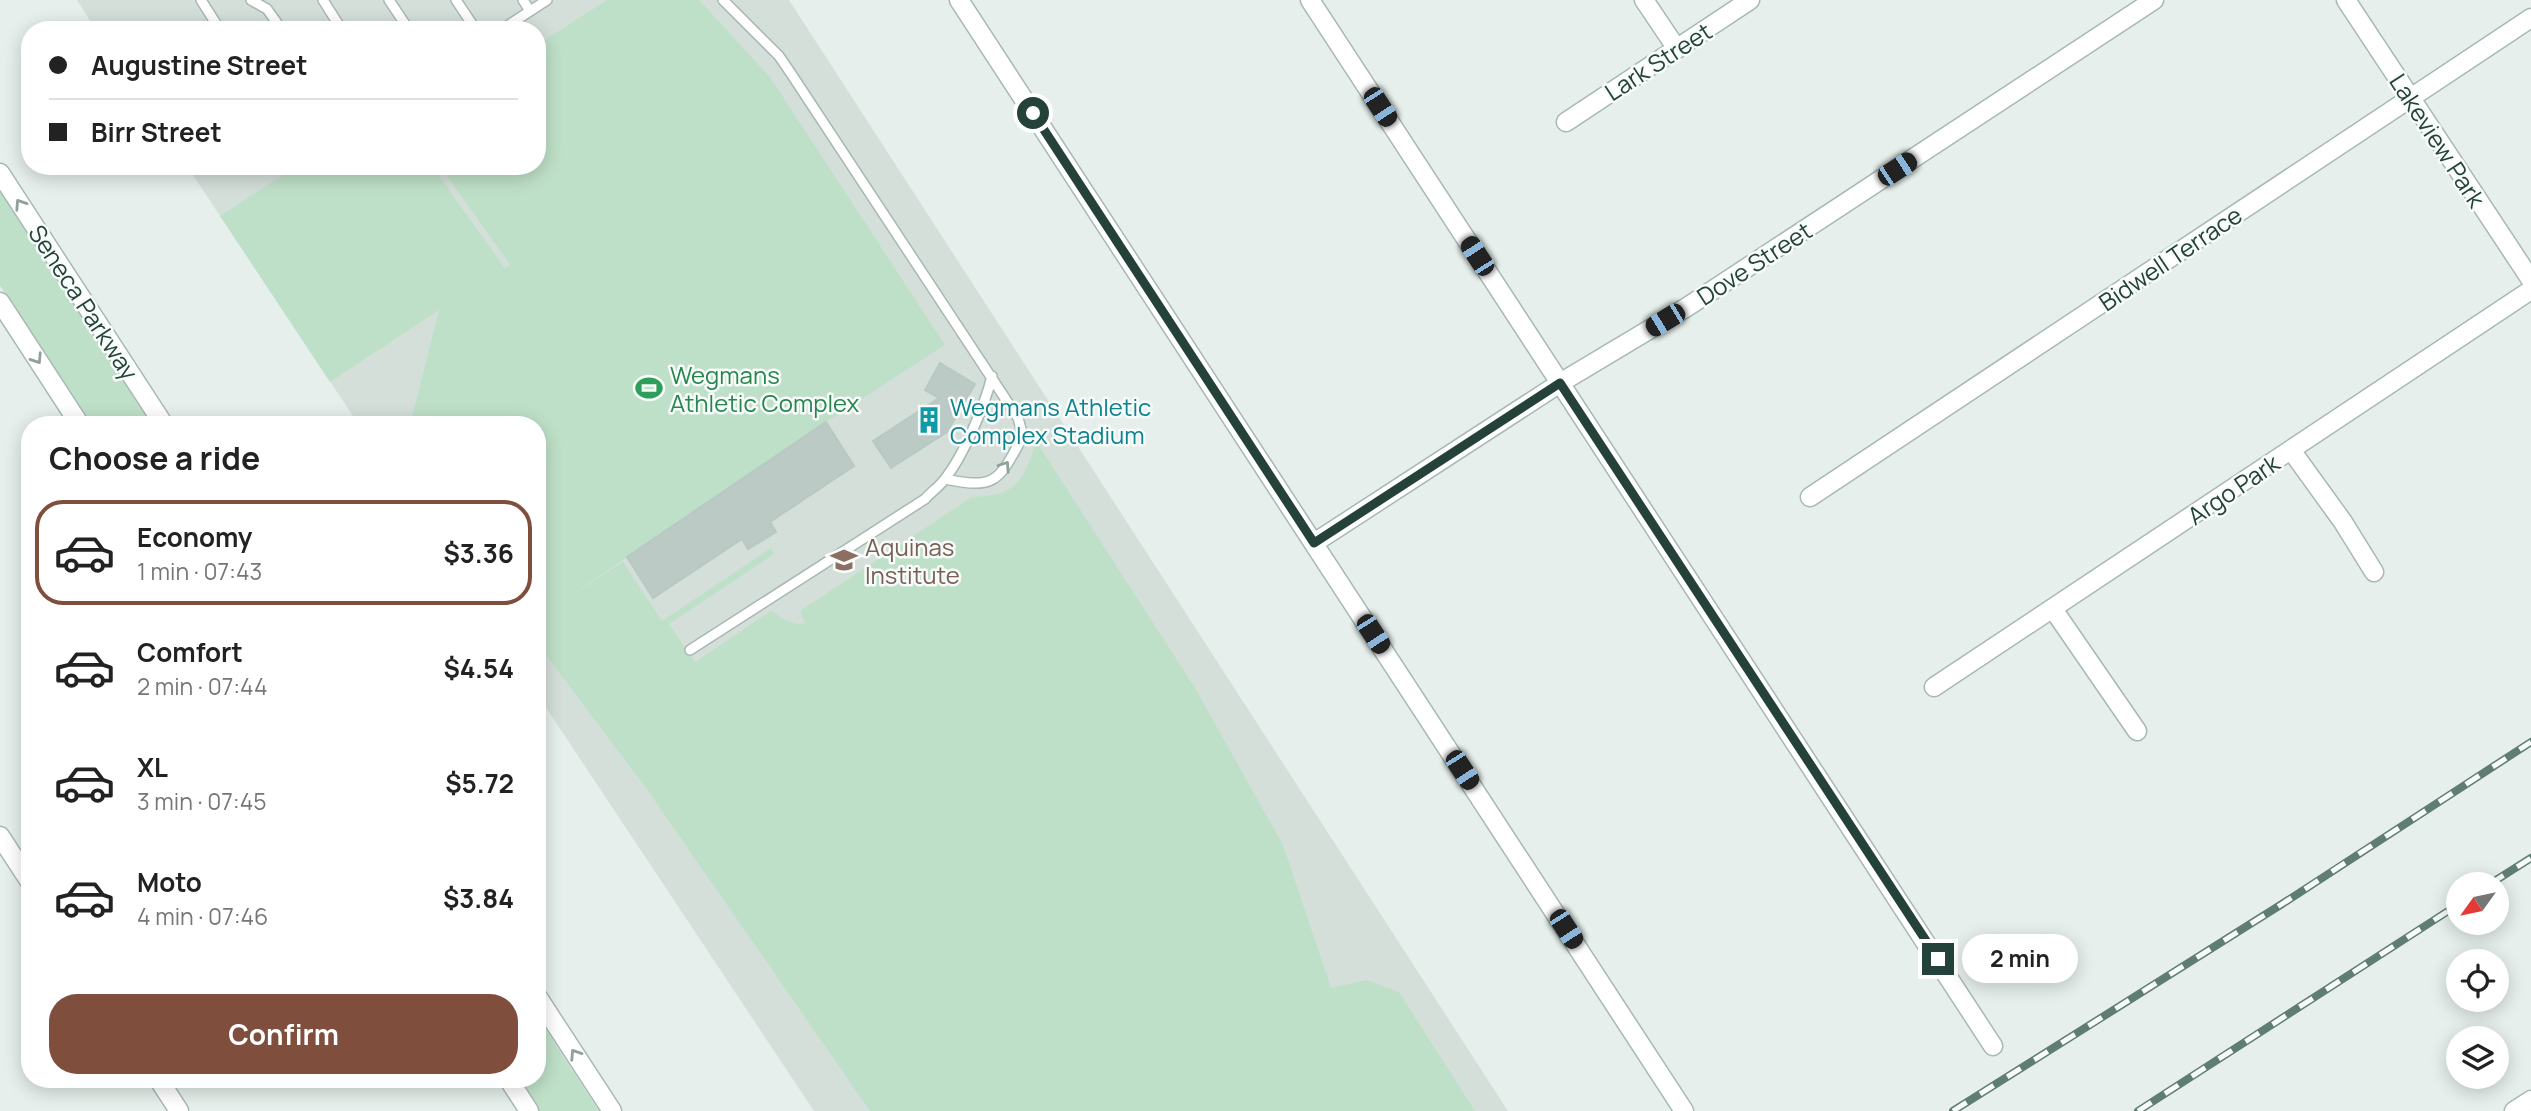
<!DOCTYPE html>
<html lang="en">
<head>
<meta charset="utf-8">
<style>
  body { margin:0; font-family:Manrope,sans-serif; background:#f6f6f6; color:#222; height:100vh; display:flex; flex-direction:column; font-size:26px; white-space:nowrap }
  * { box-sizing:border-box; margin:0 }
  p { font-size:23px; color:#767676 }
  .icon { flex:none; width:38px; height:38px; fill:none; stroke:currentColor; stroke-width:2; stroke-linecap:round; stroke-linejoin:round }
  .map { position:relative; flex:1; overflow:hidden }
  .details { position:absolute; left:21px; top:416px; width:525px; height:672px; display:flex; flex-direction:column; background:#fff; border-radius:28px; box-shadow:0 4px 18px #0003 }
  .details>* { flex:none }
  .banner { position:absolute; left:21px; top:21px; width:525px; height:154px; border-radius:28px; box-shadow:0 4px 18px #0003; display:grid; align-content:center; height:154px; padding:0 28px; background:#fff }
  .needle { width:46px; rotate:237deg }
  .controls { position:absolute; left:2446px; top:872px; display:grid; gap:14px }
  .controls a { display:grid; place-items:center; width:63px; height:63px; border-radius:50%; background:#fff; box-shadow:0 4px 18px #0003; font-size:35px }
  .end { position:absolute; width:32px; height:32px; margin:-16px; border:9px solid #24423a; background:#fff; box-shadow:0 0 0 4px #fff }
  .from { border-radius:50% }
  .bubble { position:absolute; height:49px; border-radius:24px; background:#fff; box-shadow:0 4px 18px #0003; font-size:23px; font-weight:700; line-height:49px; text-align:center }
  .car { position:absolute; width:21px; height:42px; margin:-21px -10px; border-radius:9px; box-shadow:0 0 5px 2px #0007; background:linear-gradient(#222 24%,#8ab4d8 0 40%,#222 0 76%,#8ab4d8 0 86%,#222 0) }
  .banner b { display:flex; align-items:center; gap:24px; height:66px; font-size:26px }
  .banner b+b { border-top:2px solid #e0e0e0 }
  .banner i { width:18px; height:18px; background:#222 }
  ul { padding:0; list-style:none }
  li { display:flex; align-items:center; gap:21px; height:105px; margin:0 14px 10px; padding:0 14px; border:4px solid transparent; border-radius:28px }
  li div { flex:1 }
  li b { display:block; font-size:26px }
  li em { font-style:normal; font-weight:700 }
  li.on { border-color:#804e3d }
  li>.icon { width:63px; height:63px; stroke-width:1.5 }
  h2 { padding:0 28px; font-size:32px; line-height:84px }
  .primary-button { display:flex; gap:14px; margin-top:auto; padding:14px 28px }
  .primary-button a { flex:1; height:80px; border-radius:28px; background:#804e3d; color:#fff; font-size:28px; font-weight:700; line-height:80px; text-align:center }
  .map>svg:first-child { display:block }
  .built { fill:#d4dfda }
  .green { fill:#bfe0c8 }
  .building { fill:#bbcac4; stroke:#b8c9c2; stroke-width:2 }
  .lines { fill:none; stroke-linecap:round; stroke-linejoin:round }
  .service-casing { stroke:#a8b8b2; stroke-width:12 }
  .minor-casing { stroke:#a8b8b2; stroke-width:21 }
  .service { stroke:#fff; stroke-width:9 }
  .minor { stroke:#fff; stroke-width:18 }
  .rail-casing { stroke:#5f7d75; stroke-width:8 }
  .rail { stroke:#f7fbf9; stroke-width:5; stroke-dasharray:16; stroke-linecap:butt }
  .oneway { stroke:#92a09c }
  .route { stroke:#24423a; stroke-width:9 }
  .labels { text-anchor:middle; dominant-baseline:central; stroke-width:5; stroke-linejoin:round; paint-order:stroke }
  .street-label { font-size:24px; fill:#24423a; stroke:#f7fbf9 }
  .leisure-label { font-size:24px; fill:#27864d; stroke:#f7fbf9; text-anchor:start }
  .culture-label { font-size:24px; fill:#0d838f; stroke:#f7fbf9; text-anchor:start }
  .education-label { font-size:24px; fill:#785e54; stroke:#f7fbf9; text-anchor:start }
</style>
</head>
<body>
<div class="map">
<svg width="2531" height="1111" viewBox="0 0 2531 1111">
  <rect width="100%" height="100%" fill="#e6efeb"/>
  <!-- built -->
  <path class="built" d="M77,0H789L1508,1111H814L537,694V425H359L187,166H537V30H96Z"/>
  <!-- green -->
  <path class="green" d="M607,0H699L770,77L945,345L826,422L570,596L623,562L662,621L771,548L774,554L669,624L695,662L772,610C780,619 793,626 805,623L800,611L972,497C1016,496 1024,481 1036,441L1195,688L1283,845L1331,988L1367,980L1399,992L1475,1111H870L646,788L537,643V425H410L439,310L330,382L220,216L297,166H432L505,268L510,265L440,166H537V45Z
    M0,191L152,425H91L0,286Z
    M537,1016L599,1111H538L518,1080H537Z"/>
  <!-- building -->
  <path class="building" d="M940,363L975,384L947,432L891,468L873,441L939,398L925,390Z
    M826,422L854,466L770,522L776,532L748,549L742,539L653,598L627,557Z"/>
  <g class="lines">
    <defs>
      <path id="service" d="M201,0L220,30
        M251,0L267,9L282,30
        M323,0L342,30
        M389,0L409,30
        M456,0L476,30
        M523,0L530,11
        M723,0L779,56L790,72L1018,418L1023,436C999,480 997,490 945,479
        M501,30L547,0
        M690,650L925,499C931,492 939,487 944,480C963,457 985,405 992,376"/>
      <path id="minor" d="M959,0L1684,1111
        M1310,0L1993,1046
        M1644,0L1677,49
        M2346,0L2531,280
        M1566,122L1750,0
        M0,173L164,425
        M0,302L80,425
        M2291,450L2343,522L2374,572
        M1810,497L2531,18
        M1314,543L1560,383L1687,307L2154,0
        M2053,609L2137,731
        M1934,687L2531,290
        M0,836L30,882
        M537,996L612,1111
        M159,1080L179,1111
        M509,1080L529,1111
        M2514,1111L2531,1100"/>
    </defs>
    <!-- service casing -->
    <use href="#service" class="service-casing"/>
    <!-- minor casing -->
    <use href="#minor" class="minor-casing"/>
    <!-- service -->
    <use href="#service" class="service"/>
    <!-- minor -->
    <use href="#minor" class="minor"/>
    <defs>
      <path id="rail" d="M2490,884L2531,858
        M1953,1111L2282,904L2531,742
        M2138,1111L2459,904"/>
    </defs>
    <!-- rail casing -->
    <use href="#rail" class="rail-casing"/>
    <!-- rail -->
    <use href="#rail" class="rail"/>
  </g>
  <!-- one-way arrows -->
  <defs><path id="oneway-chevron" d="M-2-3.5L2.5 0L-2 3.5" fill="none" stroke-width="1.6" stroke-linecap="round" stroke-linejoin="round" transform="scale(1.75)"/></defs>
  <g class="oneway">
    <use href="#oneway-chevron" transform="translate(20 204) rotate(-123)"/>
    <use href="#oneway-chevron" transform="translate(37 359) rotate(57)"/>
    <use href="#oneway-chevron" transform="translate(1005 466) rotate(-56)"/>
    <use href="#oneway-chevron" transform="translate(575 1054) rotate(-123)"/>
  </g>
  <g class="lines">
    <!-- route -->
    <path class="route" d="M1033,113L1314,543L1560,383L1938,959"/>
  </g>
  <!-- icons -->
  <defs>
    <symbol id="stadium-bare" viewBox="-9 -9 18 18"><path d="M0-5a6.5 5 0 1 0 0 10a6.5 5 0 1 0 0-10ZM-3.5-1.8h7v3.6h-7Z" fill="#2e9e5b" stroke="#f7fbf9" stroke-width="2.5" paint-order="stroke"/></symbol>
    <symbol id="building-bare" viewBox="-9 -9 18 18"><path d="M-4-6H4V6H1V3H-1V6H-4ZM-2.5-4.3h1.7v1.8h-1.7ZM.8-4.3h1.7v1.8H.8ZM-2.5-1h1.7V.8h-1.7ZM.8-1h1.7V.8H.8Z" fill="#0f9aa8" stroke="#f7fbf9" stroke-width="2.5" paint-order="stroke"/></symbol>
    <symbol id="school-bare" viewBox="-9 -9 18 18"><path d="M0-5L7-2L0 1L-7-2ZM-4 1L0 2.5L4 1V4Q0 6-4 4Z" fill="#8d6e63" stroke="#f7fbf9" stroke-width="2.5" paint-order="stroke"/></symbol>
  </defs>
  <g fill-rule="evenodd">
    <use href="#stadium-bare" x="630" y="369" width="38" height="38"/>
    <use href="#building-bare" x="910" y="401" width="38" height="38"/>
    <use href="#school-bare" x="825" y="541" width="38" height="38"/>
  </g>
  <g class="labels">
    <!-- street labels -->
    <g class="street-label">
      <text transform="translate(1658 61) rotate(-33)">Lark Street</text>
      <text transform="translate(2438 140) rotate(57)">Lakeview Park</text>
      <text transform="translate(2170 258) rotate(-34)">Bidwell Terrace</text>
      <text transform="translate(1754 263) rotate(-33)">Dove Street</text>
      <text transform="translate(84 302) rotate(57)">Seneca Parkway</text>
      <text transform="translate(2233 489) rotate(-34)">Argo Park</text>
    </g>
    <!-- leisure labels -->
    <g class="leisure-label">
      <text x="670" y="374">Wegmans<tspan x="670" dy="28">Athletic Complex</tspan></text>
    </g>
    <!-- culture labels -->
    <g class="culture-label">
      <text x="950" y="406">Wegmans Athletic<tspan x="950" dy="28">Complex Stadium</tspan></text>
    </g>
    <!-- education labels -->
    <g class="education-label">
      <text x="865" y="546">Aquinas<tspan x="865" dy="28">Institute</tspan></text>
    </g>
  </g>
</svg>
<div class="controls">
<a><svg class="needle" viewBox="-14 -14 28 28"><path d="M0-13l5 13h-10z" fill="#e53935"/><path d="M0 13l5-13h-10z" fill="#767676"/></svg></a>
<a><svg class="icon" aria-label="locate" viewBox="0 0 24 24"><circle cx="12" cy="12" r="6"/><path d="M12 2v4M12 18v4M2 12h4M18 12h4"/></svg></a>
<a><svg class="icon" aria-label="layers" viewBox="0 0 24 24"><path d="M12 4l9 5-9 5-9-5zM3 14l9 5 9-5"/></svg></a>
</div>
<i class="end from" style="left:1033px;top:113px"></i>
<i class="end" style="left:1938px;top:959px"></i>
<div class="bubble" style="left:1962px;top:934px;width:116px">2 min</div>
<i class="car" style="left:1380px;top:107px;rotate:147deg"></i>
<i class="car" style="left:1897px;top:169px;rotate:57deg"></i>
<i class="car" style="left:1477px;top:256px;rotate:327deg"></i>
<i class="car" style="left:1665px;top:320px;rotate:239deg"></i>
<i class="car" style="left:1373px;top:634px;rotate:147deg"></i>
<i class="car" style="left:1462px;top:770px;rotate:147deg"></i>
<i class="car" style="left:1566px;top:929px;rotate:147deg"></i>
<div class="banner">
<b><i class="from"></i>Augustine Street</b>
<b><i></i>Birr Street</b>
</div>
<section class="details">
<h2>Choose a ride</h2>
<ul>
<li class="on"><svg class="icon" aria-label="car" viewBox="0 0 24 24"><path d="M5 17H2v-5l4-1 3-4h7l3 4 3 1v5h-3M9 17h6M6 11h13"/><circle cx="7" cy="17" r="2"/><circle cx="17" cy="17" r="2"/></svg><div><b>Economy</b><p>1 min · 07:43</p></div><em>$3.36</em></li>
<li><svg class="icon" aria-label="car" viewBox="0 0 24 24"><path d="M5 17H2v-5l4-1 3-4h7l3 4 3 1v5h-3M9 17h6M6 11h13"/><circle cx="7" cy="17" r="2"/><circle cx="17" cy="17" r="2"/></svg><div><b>Comfort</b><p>2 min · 07:44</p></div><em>$4.54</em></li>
<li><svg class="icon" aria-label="car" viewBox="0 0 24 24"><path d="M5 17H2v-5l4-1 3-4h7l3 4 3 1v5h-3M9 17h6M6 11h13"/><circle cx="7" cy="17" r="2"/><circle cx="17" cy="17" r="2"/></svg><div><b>XL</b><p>3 min · 07:45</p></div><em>$5.72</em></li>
<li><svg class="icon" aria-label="car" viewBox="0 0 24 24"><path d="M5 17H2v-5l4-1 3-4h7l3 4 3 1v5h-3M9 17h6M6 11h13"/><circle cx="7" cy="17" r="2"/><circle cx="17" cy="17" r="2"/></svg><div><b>Moto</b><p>4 min · 07:46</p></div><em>$3.84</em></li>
</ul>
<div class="primary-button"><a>Confirm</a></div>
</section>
</div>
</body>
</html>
